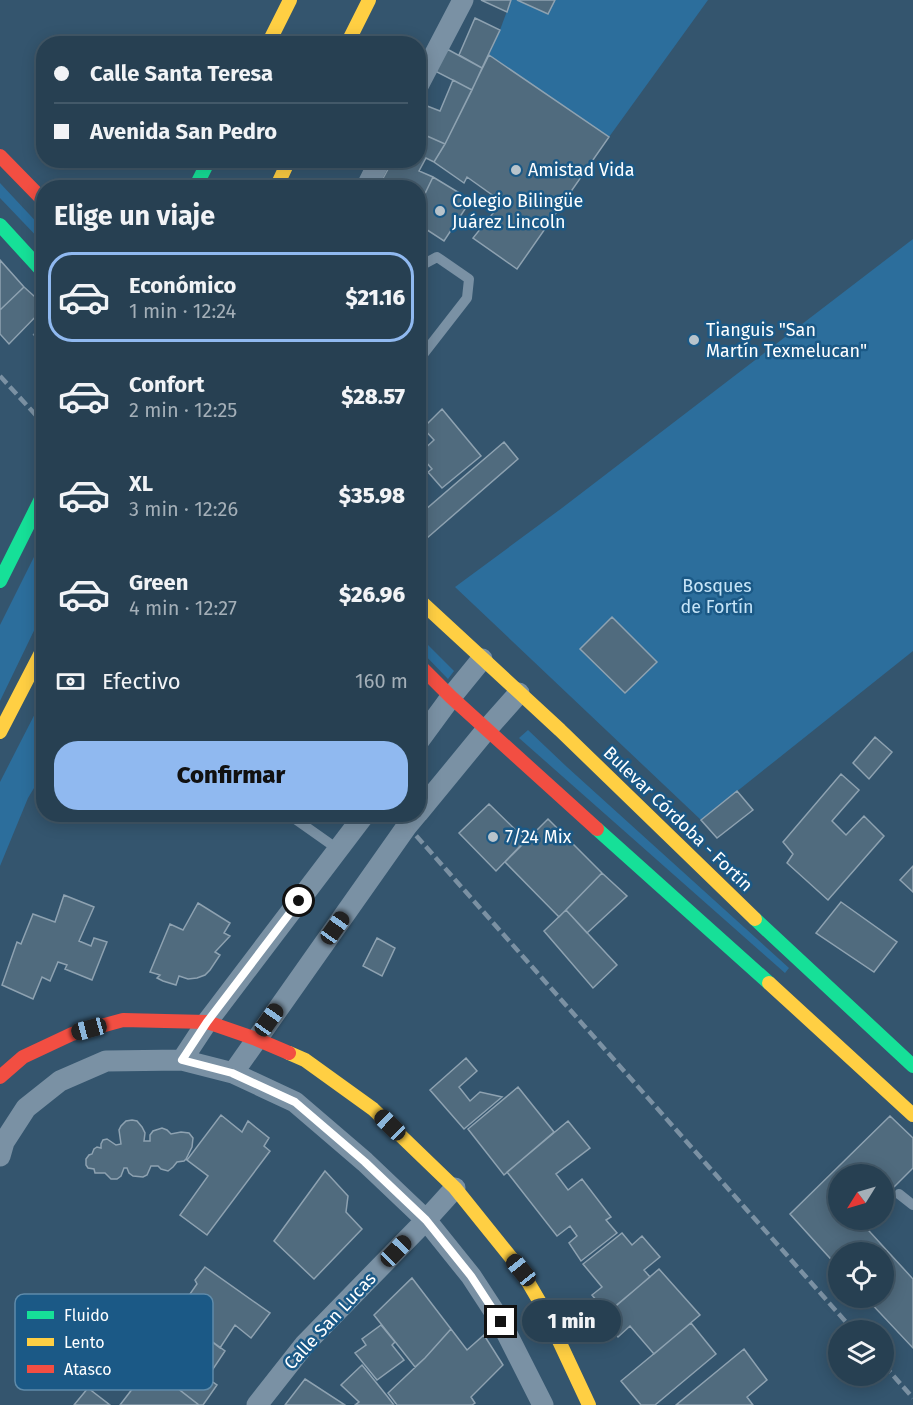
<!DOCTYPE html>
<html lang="es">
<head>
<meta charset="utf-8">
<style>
  body { margin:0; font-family:"Fira Sans",sans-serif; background:#334b5c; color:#f1f3f6; height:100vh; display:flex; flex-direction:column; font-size:22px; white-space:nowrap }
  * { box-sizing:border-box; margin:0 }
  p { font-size:20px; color:#a4afb8 }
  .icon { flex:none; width:33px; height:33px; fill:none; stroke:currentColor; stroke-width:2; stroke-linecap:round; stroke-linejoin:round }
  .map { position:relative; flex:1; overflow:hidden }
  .drawer { position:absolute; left:36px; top:180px; width:390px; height:642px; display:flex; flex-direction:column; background:#274052; border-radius:24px; box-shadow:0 3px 15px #0003,0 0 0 2px #435969 }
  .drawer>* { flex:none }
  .guide { position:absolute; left:36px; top:36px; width:390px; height:132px; border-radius:24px; box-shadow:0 3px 15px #0003,0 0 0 2px #435969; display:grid; align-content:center; height:132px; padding:0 18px; background:#274052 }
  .needle { width:39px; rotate:233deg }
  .controls { position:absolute; left:828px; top:1164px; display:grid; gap:12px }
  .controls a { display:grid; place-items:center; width:66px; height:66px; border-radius:50%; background:#274052; box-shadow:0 3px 15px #0003,0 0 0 2px #435969; font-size:30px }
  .end { position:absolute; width:27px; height:27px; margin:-14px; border:8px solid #fff; background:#111; box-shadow:0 0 0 3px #111 }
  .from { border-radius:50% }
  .bubble { position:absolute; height:42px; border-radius:21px; background:#274052; box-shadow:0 3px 15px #0003,0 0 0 2px #435969; font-size:20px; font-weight:800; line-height:42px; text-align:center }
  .car { position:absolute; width:18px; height:36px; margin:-18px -9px; border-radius:8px; box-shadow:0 0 4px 2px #0007; background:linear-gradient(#222 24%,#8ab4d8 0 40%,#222 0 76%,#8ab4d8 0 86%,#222 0) }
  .guide b { display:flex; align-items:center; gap:21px; height:57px; font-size:22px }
  .guide b+b { border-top:2px solid #435969 }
  .guide i { width:15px; height:15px; background:#f1f3f6 }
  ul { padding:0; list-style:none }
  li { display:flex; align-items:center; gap:18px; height:90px; margin:0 12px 9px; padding:0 6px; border:3px solid transparent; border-radius:24px }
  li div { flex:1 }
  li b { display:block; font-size:22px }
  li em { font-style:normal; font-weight:800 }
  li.on { border-color:#90b9f0 }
  li>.icon { width:54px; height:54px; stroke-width:1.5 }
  h2 { padding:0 18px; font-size:27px; line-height:72px }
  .pay { display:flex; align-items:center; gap:15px; height:66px; padding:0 18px; font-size:22px }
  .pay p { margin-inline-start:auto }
  .button { display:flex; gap:12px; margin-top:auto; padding:12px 18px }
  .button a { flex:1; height:69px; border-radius:24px; background:#90b9f0; color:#111; font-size:24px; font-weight:800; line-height:69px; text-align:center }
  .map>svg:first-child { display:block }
  .green { fill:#2c6e9c }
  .building { fill:#506b7e; stroke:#8ea2b1; stroke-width:1.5 }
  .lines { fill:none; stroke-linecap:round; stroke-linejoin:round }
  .path { stroke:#7a91a4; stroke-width:4; stroke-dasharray:3 4.5; stroke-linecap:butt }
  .lane { stroke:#7a91a4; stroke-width:10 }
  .street { stroke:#7a91a4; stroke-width:21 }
  .fast { stroke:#16e098; stroke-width:14 }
  .slow { stroke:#ffcf43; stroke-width:14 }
  .jam { stroke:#f24e42; stroke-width:14 }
  .rail { stroke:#7b91a3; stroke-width:4.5; stroke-dasharray:10 4.5; stroke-linecap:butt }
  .route { stroke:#fff; stroke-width:8 }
  .poi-dot { fill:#b8c4cc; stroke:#1b5986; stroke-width:2 }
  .labels { text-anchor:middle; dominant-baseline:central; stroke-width:5; stroke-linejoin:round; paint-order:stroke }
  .poi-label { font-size:18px; fill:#fff; stroke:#1b5986; text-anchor:start }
  .park-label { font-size:18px; fill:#c7e5f8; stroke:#1b5986 }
  .street-label { font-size:18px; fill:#fff; stroke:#1b5986 }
  .key { fill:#1b5986; stroke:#5f8baa; stroke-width:1.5 }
  .key-label { font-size:16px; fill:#fff }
</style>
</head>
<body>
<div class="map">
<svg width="913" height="1405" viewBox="0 0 913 1405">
  <rect width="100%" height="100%" fill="#34556e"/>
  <!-- green -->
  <path class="green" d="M511,0H708L609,137L489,55L500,30Z
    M0,183L43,229V243L0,198Z
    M913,239V651L701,820L455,587L562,508Z
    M43,539V612L0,701V625Z
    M418,635L454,671L448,679L419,649Z
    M43,698V773L28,798L0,866V782Z
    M528,730L567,767L789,968L785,973L519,738Z"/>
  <!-- building -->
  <path class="building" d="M481,0H511L507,12Z
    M517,0H555L548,14Z
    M475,18L500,30L482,68L459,55Z
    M447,49L482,68L472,90L435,71Z
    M489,55L609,137L517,269L473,238L502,202L467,177L464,183L434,162L445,144Z
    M453,80L472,90L445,144L418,132V112L422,104L440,111Z
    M418,132L445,144L434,162L426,158L419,171L433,177L421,202L418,201V188H387L380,184L393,160H418Z
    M433,177L471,200L444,241L418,224V208Z
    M0,260L24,287L0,310Z
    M24,287L44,305V308L9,344L0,334V310Z
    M442,409L481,456L442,488L428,472L432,469L419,454L434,440L423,428Z
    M504,442L518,459L419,545L418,516Z
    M612,617L657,662L625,693L580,649Z
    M875,737L892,752L869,779L853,763Z
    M841,774L859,790L832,821L846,835L864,816L884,836L828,900L787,863L793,854L783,842Z
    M737,791L753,810L717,838L701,820Z
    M489,804L526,840L496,871L459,833Z
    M548,819L602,873L559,917L505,862Z
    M913,866V892L900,880Z
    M602,873L627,896L587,933L566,910Z
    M64,895L94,907L79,941L91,946L94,938L107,942L92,980L65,969L67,965L58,962L50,981L42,977L33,999L2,985L17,942L21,944L33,914L55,922Z
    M841,902L897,942L874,972L816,933Z
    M198,903L230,923L224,933L230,936L215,952L220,955L210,970L205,975L197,978L188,979L179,976L176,985L163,981L157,978L160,975L150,972L170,924L183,930Z
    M566,910L617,965L593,988L544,931Z
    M377,938L395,948L382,976L363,966Z
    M466,1058L477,1071L459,1087L470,1101L480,1092L502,1097L464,1129L430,1090Z
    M518,1087L554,1132L504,1175L468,1129Z
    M221,1115L242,1132L248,1121L269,1138L264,1146L270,1151L207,1235L180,1215L208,1176L187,1160Z
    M890,1116L913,1138V1168L884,1197V1174H838V1220H860H859L913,1279V1348L866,1298H884V1252H838V1267L790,1214Z
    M132,1120L137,1121L142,1127L145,1133L144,1141H150V1135L153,1131L162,1128L167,1130L171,1134L181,1132L189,1133L193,1138L192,1147L186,1159L184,1161L177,1162L173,1167L168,1171L161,1169L158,1166H151L147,1175L143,1177L133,1176L129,1173L127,1168H124L121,1176L117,1179H111L105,1173H95L94,1169L88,1168L86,1165V1159L89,1155L92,1154L94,1149L97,1147L101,1148V1144L103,1140L107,1139L116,1145L121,1144L119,1130L121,1126L126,1121Z
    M568,1121L590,1148L556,1174L568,1190L582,1179L611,1217L606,1220L617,1233L581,1261L569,1243L577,1236L570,1226L557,1236L507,1172Z
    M325,1171L348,1196L346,1212L362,1229L314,1279L274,1241Z
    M622,1233L632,1245L642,1236L660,1257L644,1270L650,1277L607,1313L592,1295L602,1287L583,1264Z
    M205,1267L270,1313L251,1338L235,1325L220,1348L176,1314L197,1284L195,1280Z
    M659,1269L700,1315L654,1354L630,1326L618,1337L602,1318Z
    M412,1278L451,1329L425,1358L415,1367L374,1315Z
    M147,1321L173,1338L185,1322L225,1351L207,1378L217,1385L203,1405H199L154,1370L161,1359L134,1339Z
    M691,1323L716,1354L655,1405H641L621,1381Z
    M381,1325L395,1342L392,1345L404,1360L377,1380L355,1353L366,1345L362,1339Z
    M451,1329L467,1350L484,1335L503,1365L471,1397L475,1403L472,1405H397L388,1393L425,1358Z
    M744,1349L767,1380L747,1397L753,1405H676Z
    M139,1359L154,1370L199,1405H120L133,1388L123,1379Z
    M362,1365L387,1396L394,1405H355L359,1402L341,1385Z
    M305,1379L345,1405H285Z
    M88,1388L110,1405H74Z"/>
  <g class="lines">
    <!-- path -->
    <path class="path" d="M34,336L44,325"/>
    <!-- lane -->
    <path class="lane" d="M418,272L422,265L437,257L469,279L467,298L418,361
      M288,814L339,850
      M899,1194L913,1205"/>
    <!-- street -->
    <path class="street" d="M418,86L463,0
      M366,188L380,160
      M418,742L451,697L482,659
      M418,813L487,729L519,693
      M182,1060L207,1022L365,814
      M233,1073L407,826L417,814
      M0,1156L4,1142L26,1108L60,1081L106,1061L182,1060L233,1073L295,1102L365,1162L426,1220L471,1276L501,1322L543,1405
      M257,1405L305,1344L426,1220L455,1188"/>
    <!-- fast -->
    <path class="fast" d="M195,188L209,160
      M0,225L44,273
      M0,581L44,493
      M597,829L769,983
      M755,919L913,1066"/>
    <!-- slow -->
    <path class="slow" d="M268,44L290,0
      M347,44L369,0
      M276,188L289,160
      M418,599L560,730L755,919
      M0,732L44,647
      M769,983L913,1115
      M289,1053L305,1060L373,1109L455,1188L521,1270L545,1311L589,1405"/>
    <!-- jam -->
    <path class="jam" d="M0,156L44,201
      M418,664L451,697L597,829
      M0,1077L23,1057L72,1034L123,1020L207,1022L256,1039L289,1053"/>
    <!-- rail -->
    <path class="rail" d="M0,376L44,424
      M397,814L853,1330
      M884,1365L913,1398"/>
  </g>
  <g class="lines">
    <!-- route -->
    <path class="route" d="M299,901L207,1022L182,1060L232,1073L295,1102L365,1162L426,1220L471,1276L501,1322"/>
  </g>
  <!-- markers -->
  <g class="poi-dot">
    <circle cx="516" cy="170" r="6"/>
    <circle cx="440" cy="211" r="6"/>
    <circle cx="694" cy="340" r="6"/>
    <circle cx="493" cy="837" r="6"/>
  </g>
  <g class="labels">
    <!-- poi labels -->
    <g class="poi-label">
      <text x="528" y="170">Amistad Vida</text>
      <text x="452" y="201">Colegio Bilingüe<tspan x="452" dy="21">Juárez Lincoln</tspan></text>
      <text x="706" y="330">Tianguis "San<tspan x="706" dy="21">Martín Texmelucan"</tspan></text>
      <text x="505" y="837">7/24 Mix</text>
    </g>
    <!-- park labels -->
    <g class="park-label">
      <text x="717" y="586">Bosques<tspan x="717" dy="21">de Fortín</tspan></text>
    </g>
    <!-- street labels -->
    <g class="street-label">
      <text transform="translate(678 819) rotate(44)">Bulevar Córdoba - Fortín</text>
      <text transform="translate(330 1321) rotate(-47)">Calle San Lucas</text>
    </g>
  </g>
  <!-- legend -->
  <rect x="15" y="1294" width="198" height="96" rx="9" class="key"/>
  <rect x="27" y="1311" width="27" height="8" fill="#16e098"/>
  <rect x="27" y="1338" width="27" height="8" fill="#ffcf43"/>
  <rect x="27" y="1365" width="27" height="8" fill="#f24e42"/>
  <g class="key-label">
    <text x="64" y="1321">Fluido</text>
    <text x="64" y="1348">Lento</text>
    <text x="64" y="1375">Atasco</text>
  </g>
</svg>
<div class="controls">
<a><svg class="needle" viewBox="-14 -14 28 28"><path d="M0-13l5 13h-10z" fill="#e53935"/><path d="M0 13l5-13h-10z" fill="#a4afb8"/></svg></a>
<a><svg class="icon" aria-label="locate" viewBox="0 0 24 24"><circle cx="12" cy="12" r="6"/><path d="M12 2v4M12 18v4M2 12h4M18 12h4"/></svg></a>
<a><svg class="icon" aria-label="layers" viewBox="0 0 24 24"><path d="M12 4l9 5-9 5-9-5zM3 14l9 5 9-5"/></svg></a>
</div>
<i class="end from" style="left:299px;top:901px"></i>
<i class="end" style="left:501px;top:1322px"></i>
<div class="bubble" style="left:522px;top:1300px;width:99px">1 min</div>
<i class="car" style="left:335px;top:928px;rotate:35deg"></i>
<i class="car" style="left:269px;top:1020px;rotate:35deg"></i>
<i class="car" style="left:89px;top:1029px;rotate:255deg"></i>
<i class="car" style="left:390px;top:1125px;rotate:314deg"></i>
<i class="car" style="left:396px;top:1251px;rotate:44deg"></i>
<i class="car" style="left:521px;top:1270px;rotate:321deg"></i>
<div class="guide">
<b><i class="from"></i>Calle Santa Teresa</b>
<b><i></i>Avenida San Pedro</b>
</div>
<section class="drawer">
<h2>Elige un viaje</h2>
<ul>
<li class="on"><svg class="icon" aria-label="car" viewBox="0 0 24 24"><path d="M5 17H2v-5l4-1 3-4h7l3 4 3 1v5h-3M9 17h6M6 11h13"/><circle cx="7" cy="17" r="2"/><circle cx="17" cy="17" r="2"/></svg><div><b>Económico</b><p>1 min · 12:24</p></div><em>$21.16</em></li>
<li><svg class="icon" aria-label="car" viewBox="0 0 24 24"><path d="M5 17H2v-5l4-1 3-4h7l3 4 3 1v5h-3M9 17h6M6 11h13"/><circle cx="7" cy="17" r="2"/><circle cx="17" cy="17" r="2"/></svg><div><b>Confort</b><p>2 min · 12:25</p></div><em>$28.57</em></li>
<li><svg class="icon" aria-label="car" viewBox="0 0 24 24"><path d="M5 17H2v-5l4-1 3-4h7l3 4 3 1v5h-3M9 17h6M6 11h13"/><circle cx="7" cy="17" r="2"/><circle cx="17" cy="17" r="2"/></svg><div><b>XL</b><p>3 min · 12:26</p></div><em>$35.98</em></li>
<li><svg class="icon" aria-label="car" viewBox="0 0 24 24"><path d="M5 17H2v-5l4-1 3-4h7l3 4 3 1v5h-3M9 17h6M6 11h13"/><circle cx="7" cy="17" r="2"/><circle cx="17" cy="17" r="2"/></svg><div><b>Green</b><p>4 min · 12:27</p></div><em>$26.96</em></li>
</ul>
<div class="pay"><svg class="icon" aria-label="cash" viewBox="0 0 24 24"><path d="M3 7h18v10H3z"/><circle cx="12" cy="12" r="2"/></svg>Efectivo<p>160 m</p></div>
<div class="button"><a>Confirmar</a></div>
</section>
</div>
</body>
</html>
